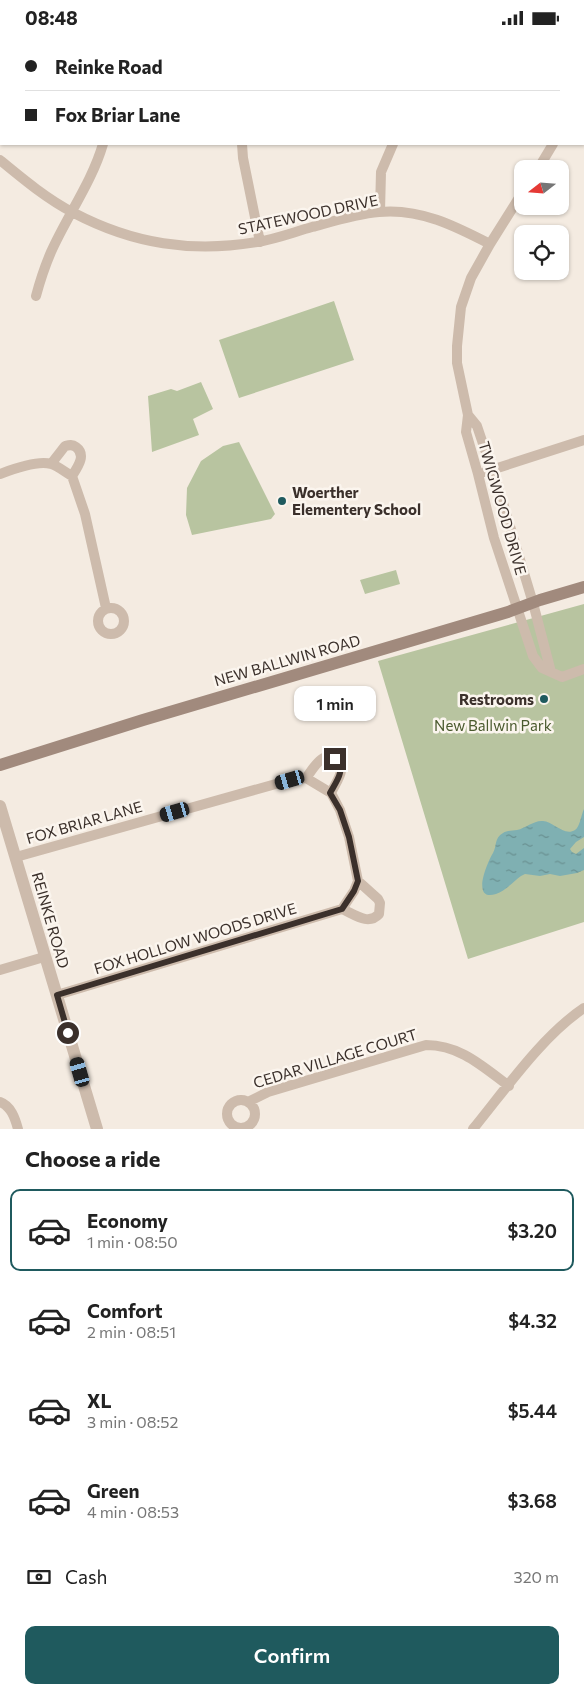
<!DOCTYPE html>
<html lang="en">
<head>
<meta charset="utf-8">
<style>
  body { margin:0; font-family:Commissioner,sans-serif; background:#f2f2f2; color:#222; height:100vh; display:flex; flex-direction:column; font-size:19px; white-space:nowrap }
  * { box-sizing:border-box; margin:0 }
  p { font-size:16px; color:#767676 }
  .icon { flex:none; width:28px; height:28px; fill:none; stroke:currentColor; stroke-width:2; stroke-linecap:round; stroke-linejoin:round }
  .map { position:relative; height:1094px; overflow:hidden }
  .sheet { display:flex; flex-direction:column; background:#fff; flex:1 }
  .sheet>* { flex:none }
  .guide { position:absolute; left:0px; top:0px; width:585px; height:110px; box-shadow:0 1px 4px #0004; display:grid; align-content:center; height:110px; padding:0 25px; background:#fff }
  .needle { width:32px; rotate:253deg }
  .controls { position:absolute; left:514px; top:125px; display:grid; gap:10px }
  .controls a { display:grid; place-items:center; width:55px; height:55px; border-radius:10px; background:#fff; box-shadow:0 1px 4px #0004; font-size:25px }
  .end { position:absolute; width:22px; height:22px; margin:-11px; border:6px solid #3b302b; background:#fff; box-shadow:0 0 0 2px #fff }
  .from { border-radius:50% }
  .bubble { position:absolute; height:35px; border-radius:10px; background:#fff; box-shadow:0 1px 4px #0004; font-size:16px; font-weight:600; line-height:35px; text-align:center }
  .car { position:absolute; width:15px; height:30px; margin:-15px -8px; border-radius:6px; box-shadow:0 0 4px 1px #0007; background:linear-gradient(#222 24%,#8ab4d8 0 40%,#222 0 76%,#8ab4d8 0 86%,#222 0) }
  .guide b { display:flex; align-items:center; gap:18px; height:48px; font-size:19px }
  .guide b+b { border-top:1px solid #e0e0e0 }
  .guide i { width:12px; height:12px; background:#222 }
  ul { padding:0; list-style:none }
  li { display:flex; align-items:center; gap:15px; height:82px; margin:0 10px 8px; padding:0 15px; border:2px solid transparent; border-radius:10px }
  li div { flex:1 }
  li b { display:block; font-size:19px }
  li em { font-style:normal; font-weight:600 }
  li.selected { border-color:#1f5a5e }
  li>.icon { width:45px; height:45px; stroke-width:1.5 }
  h2 { padding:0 25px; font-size:22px; line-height:60px }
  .pay { display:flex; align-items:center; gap:12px; height:55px; padding:0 25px; font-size:19px }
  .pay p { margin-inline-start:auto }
  .cta { display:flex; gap:10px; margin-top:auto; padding:10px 25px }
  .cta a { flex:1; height:58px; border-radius:10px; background:#1f5a5e; color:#fff; font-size:20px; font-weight:600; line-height:58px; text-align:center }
  .status { display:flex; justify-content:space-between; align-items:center; height:35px; padding:0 25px; background:#fff; direction:ltr }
  .status svg { height:14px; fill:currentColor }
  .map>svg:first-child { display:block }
  .park { fill:#b8c4a0 }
  .water { fill:url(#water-ripples) }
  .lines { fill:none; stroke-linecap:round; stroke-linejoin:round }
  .minor { stroke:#cdbbac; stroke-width:10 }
  .tertiary { stroke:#cdbbac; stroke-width:12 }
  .secondary { stroke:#a18a7d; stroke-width:12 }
  .route { stroke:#3b302b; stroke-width:6 }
  .poi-dot { fill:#1f5a5e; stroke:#fbf5ee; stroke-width:2 }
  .labels { text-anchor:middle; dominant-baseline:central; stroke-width:5; stroke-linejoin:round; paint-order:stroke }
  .street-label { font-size:15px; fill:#3b302b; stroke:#fbf5ee }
  .poi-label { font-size:15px; font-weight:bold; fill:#3b302b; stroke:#fbf5ee; text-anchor:start }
  .park-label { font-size:15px; fill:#4a5a2e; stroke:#fbf5ee }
</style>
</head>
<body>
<div class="status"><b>08:48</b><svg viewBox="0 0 49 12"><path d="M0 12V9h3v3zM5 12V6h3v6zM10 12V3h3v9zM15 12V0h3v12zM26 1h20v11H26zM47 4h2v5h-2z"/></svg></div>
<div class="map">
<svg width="584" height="1094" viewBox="0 0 584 1094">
  <defs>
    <pattern id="water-ripples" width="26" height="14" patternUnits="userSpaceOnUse" patternTransform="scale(1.25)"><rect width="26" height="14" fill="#7fb0b2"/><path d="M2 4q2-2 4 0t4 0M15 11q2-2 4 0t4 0" fill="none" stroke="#699091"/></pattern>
  </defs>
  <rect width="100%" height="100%" fill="#f4ebe1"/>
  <!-- park -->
  <path class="park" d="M334,266L354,325L239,363L219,305Z
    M201,347L213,374L193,384L199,400L152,417L148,361L171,354L177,356Z
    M239,407L275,479L271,484L192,500L186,480L187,453L201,426L223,411Z
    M396,535L400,549L365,559L360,545Z
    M584,569V887L468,924L378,626Z"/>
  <!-- water -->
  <path class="water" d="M584,774V802L576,807L570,814L572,817L576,819L584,813V835L577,838L560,841L550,839L540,841L525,839L521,841C514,846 505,856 496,859C470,867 488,826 493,818C497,811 494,803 503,798C507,795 512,796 517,795C526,793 534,785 543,786C553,786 564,802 575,795C580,792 581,780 584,774Z"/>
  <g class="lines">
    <!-- minor -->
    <path class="minor" d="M110,0V1
      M299,1L300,0
      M459,1L460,0
      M584,61V60
      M242,109L243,123L260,207
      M0,125C23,144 47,164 74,178C133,209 192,218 257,207C276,204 294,197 312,192C334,186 356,179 379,177C420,173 455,191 490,209
      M538,134L553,109
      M522,158L490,209L471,243L461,272L457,311V328L468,380L466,397L478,439L494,503L533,621L542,633L562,642L584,634
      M380,176L381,137L393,109
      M36,261C40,246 45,231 51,217C67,181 92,147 103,109
      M468,380L477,391L503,468L533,568L551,637
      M51,429L65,411C69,410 72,409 76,412C87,420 77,433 72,441
      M485,437L584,405
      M0,439C13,434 38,425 51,429C58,431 65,437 72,441L85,479L106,573
      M98 586a13 13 0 1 1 26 0a13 13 0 1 1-26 0Z
      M306,743C313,734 323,714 336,725C340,728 341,732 341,736C340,743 334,751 331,758
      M16,822L290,745L306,743L331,758L340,775L349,802L358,846
      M342,874C354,879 368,891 379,879L380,868L378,864L358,846
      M0,935L44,922
      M57,960L342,874L354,856L358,846
      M227 1079a14 14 0 1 1 28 0a14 14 0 1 1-28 0Z
      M0,1067C11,1071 15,1083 18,1094
      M248,1067L268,1057L426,1010C460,1010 482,1031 509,1051
      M473,1094C505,1055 542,1001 584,973"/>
    <!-- tertiary -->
    <path class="tertiary" d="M0,771L97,1094"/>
    <!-- secondary -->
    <path class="secondary" d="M0,730L143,685L508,577L540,565L584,552"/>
  </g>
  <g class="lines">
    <!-- route -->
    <path class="route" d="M68,998L57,960L342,874L354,856L358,846L349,802L340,775L330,758C336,747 347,734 335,724"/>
  </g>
  <!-- markers -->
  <g class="poi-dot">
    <circle cx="282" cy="466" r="5"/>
    <circle cx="544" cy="664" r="5"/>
  </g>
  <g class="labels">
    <!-- street labels -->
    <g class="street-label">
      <text transform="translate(308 179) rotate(-12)">STATEWOOD DRIVE</text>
      <text transform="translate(503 473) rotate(74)">TWIGWOOD DRIVE</text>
      <text transform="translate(287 625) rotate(-16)">NEW BALLWIN ROAD</text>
      <text transform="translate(84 787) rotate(-16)">FOX BRIAR LANE</text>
      <text transform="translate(51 885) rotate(74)">REINKE ROAD</text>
      <text transform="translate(195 903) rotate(-17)">FOX HOLLOW WOODS DRIVE</text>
      <text transform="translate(335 1023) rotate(-17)">CEDAR VILLAGE COURT</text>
    </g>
    <!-- poi labels -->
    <g class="poi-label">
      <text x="292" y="457">Woerther<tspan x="292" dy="17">Elementery School</tspan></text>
      <text x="534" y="664" text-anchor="end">Restrooms</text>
    </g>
    <!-- park labels -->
    <g class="park-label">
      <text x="493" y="690">New Ballwin Park</text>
    </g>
  </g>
</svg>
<div class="controls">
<a><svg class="needle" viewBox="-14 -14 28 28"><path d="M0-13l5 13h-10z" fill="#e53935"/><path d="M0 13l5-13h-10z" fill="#767676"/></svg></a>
<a><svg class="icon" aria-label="locate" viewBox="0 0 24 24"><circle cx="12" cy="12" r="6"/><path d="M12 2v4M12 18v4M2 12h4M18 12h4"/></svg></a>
</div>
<i class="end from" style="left:68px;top:998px"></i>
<i class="end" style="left:335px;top:724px"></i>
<div class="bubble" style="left:294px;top:651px;width:82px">1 min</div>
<i class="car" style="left:290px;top:745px;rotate:254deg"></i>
<i class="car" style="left:175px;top:777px;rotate:254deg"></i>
<i class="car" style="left:80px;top:1037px;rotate:344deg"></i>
<div class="guide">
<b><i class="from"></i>Reinke Road</b>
<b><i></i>Fox Briar Lane</b>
</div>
</div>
<section class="sheet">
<h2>Choose a ride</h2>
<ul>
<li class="selected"><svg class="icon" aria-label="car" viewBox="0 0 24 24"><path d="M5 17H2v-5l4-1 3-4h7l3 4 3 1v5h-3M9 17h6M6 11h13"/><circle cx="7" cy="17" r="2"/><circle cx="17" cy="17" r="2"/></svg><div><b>Economy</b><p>1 min · 08:50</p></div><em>$3.20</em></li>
<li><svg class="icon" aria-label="car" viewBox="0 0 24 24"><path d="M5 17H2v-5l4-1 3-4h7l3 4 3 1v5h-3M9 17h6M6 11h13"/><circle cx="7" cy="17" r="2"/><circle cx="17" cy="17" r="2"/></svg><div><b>Comfort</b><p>2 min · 08:51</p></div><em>$4.32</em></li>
<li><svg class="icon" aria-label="car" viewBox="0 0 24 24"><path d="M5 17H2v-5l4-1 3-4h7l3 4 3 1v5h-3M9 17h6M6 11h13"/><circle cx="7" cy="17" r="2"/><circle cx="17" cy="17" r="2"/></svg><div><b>XL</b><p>3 min · 08:52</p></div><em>$5.44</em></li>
<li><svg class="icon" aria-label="car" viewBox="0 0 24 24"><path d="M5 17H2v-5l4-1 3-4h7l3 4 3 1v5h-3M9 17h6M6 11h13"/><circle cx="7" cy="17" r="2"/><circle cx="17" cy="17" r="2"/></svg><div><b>Green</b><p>4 min · 08:53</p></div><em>$3.68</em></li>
</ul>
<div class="pay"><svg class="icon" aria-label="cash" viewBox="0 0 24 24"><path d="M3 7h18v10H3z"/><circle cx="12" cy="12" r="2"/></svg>Cash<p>320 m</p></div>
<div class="cta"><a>Confirm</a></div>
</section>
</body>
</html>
